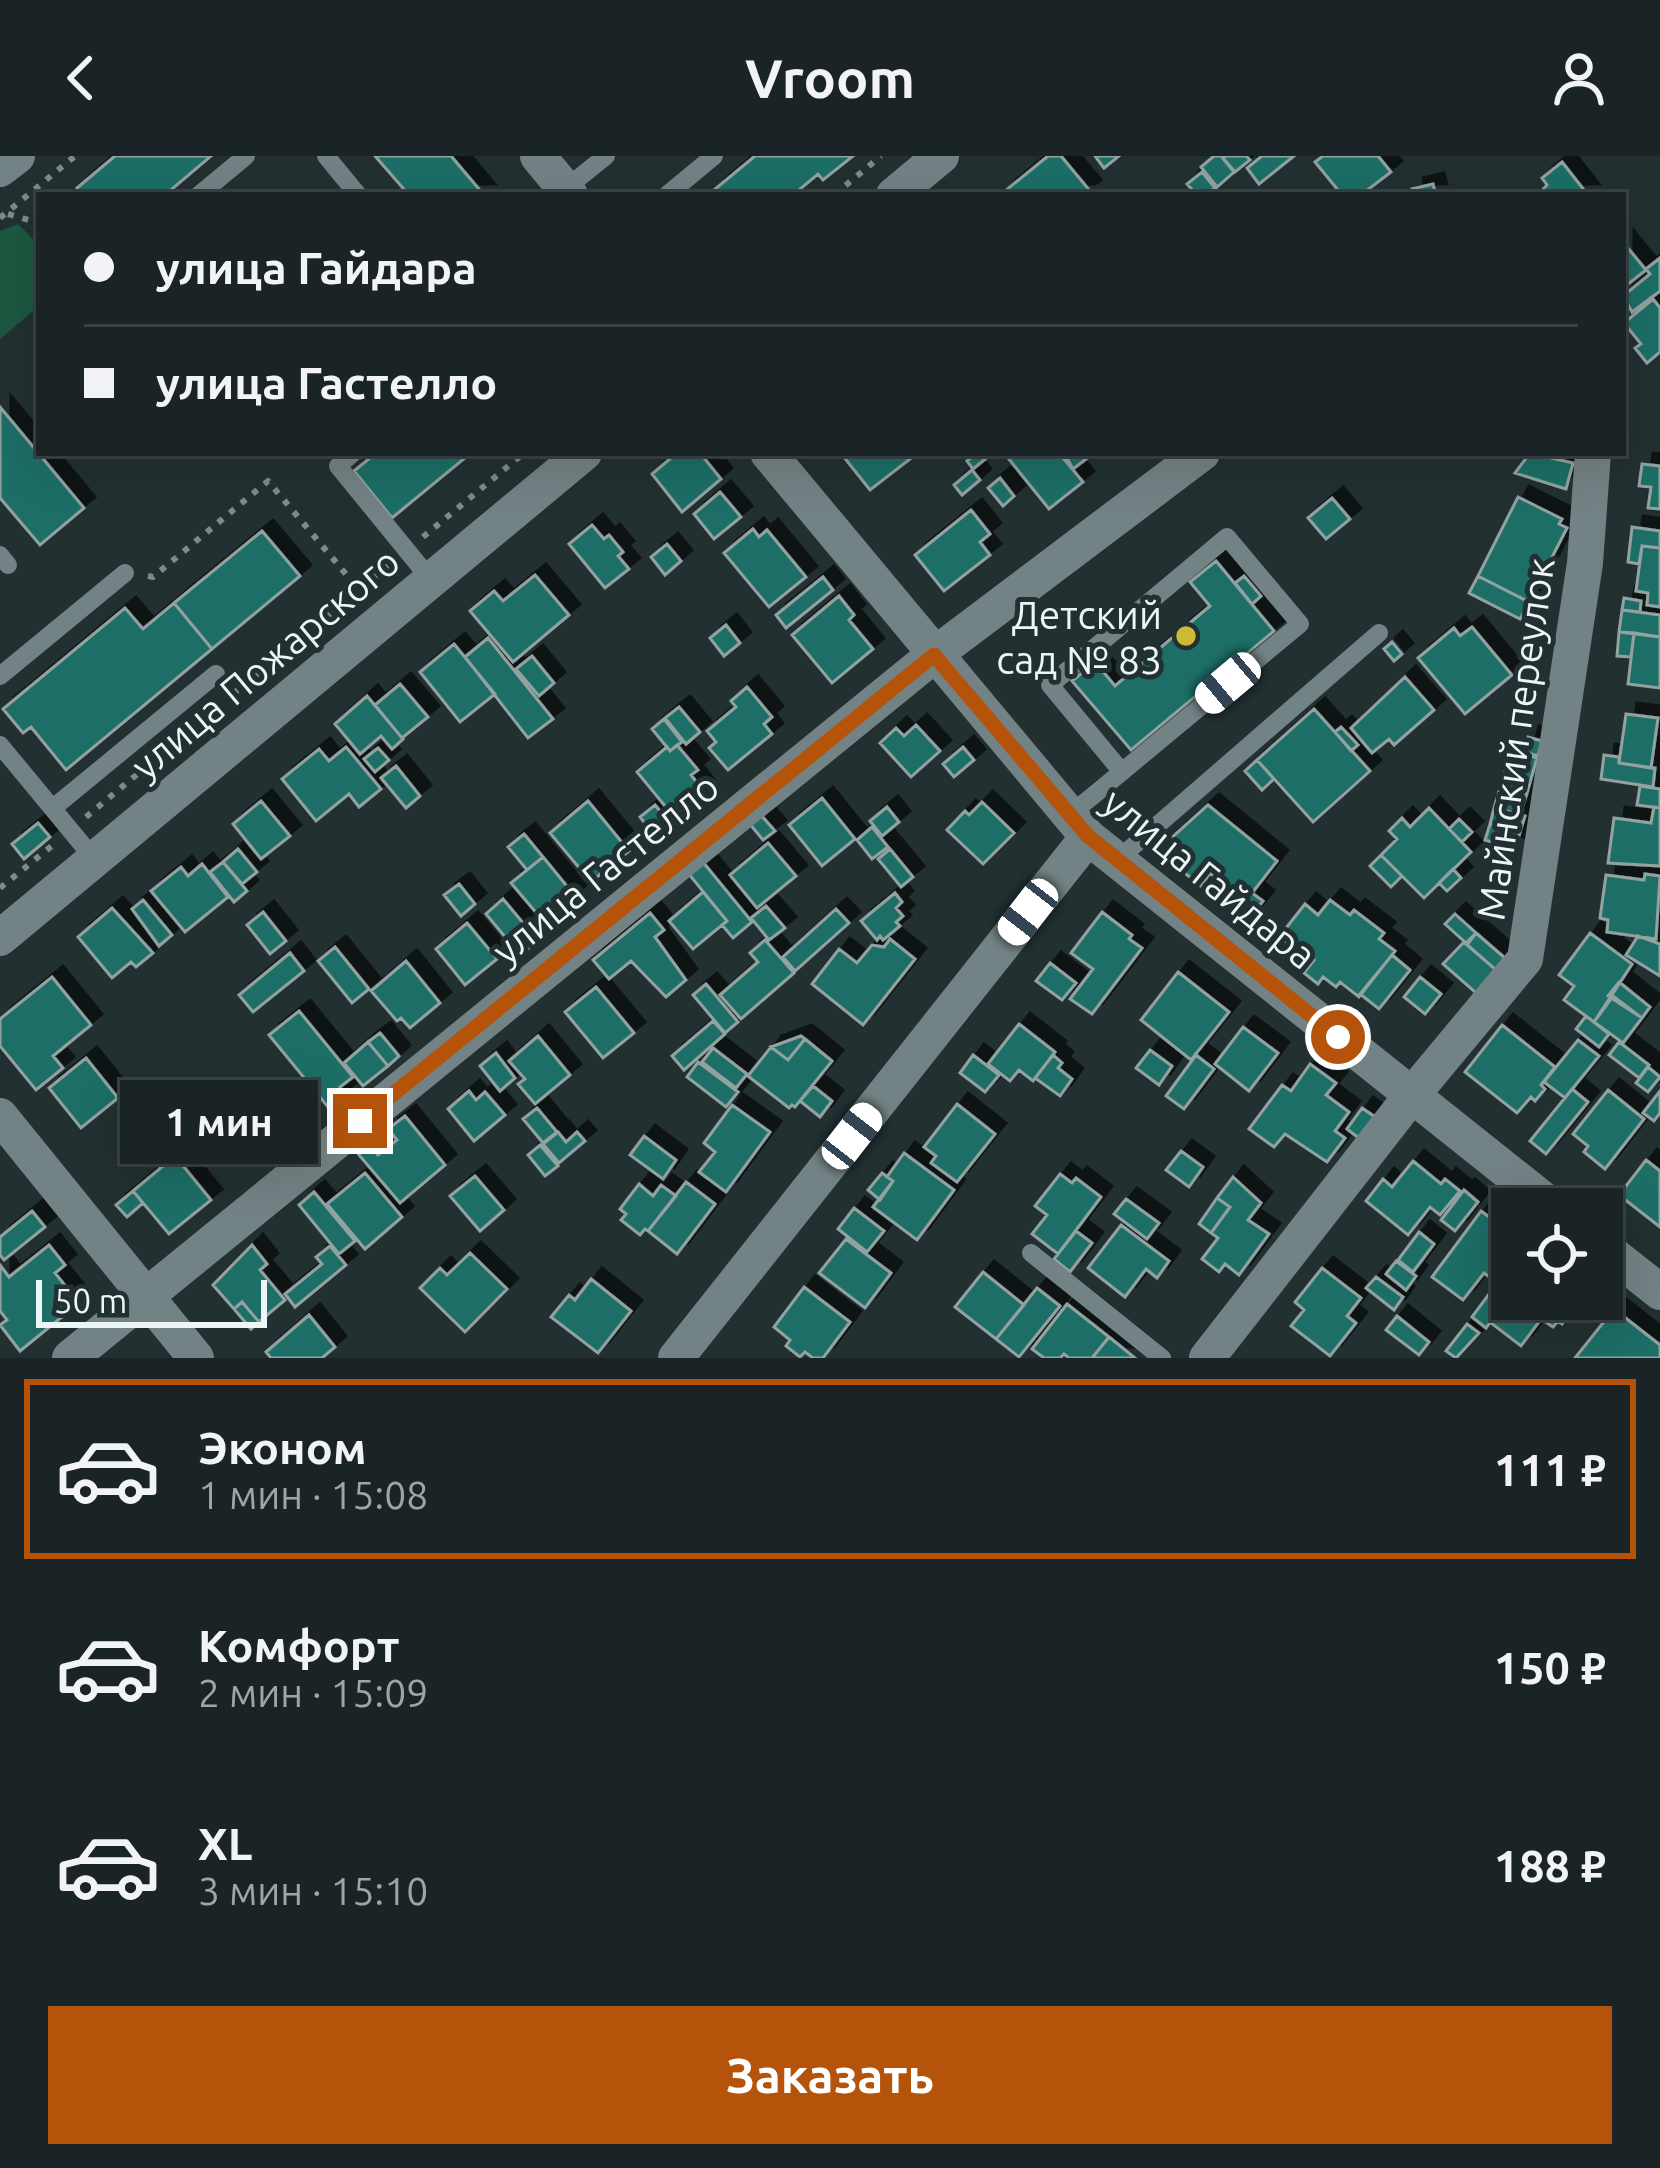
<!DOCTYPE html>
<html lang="ru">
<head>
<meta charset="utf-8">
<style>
  body { margin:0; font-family:Ubuntu,sans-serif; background:#232c2e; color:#f1f3f6; height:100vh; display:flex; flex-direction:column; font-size:45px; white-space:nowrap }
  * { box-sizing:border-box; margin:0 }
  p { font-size:39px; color:#9fa4a7 }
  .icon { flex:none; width:66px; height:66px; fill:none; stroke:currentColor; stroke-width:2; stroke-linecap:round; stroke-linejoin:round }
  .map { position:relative; height:1202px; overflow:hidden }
  .sheet { display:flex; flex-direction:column; background:#1a2426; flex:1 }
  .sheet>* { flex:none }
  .guide { position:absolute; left:36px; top:36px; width:1590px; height:264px; border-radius:0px; box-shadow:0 12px 48px #0002,0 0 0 3px #384143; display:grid; align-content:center; height:264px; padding:0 48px; background:#1a2426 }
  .tools { position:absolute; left:1491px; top:1032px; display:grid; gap:24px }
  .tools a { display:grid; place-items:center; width:132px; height:132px; border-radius:0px; background:#1a2426; box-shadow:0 12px 48px #0002,0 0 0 3px #384143; font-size:60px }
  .scale { position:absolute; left:36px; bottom:30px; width:231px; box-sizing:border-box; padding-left:12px; border:6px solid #edf5f6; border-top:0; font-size:33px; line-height:42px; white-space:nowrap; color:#edf5f6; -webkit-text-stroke:9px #223032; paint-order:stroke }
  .end { position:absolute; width:54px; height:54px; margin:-27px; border:15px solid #b45309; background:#fff; box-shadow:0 0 0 6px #fff }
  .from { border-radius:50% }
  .bubble { position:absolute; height:84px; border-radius:0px; background:#1a2426; box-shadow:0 12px 48px #0002,0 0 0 3px #384143; font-size:39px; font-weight:700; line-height:84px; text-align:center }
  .car { position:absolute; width:36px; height:72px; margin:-36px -18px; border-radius:15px; box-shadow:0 0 9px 3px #0007; background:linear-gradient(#fff 24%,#345 0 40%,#fff 0 76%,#345 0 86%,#fff 0) }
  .guide b { display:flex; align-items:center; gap:42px; height:114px; font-size:45px }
  .guide b+b { border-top:3px solid #384143 }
  .guide i { width:30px; height:30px; background:#f1f3f6 }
  ul { padding:21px 0 0; list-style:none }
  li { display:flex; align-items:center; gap:36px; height:180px; margin:0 24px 18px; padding:0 24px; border:6px solid transparent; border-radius:0px }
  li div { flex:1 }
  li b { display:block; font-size:45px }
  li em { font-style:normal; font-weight:700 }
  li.current { border-color:#b45309 }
  li>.icon { width:108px; height:108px; stroke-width:1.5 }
  .action { display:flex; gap:24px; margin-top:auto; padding:24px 48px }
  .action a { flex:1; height:138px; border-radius:0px; background:#b45309; color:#fff; font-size:48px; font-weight:700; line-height:138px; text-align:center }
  header { display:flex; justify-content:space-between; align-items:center; height:156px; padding:0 48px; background:#1a2426; font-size:54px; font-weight:700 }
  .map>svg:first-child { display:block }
  .green { fill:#1c5841 }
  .building { fill:#1d6e66; stroke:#92a2a0; stroke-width:3; filter:url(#shadow) }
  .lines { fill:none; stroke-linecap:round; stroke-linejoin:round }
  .path { stroke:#7f8a8c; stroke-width:6; stroke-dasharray:6 9; stroke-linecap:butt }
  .lane { stroke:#738284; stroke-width:18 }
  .street { stroke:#738284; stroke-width:36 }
  .route { stroke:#b45309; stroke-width:15 }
  .poi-dot { fill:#cdb938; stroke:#223032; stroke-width:4.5 }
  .labels { text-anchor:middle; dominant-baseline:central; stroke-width:10; stroke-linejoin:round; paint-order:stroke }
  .poi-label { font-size:39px; fill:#edf5f6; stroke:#223032; text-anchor:end }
  .street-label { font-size:39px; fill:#edf5f6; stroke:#223032 }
</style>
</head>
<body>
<header><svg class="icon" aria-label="back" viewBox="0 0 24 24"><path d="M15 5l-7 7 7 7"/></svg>Vroom<svg class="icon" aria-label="person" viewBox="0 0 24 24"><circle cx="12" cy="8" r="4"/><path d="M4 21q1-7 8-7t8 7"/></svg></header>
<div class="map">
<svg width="1660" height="1202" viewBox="0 0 1660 1202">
  <defs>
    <filter id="shadow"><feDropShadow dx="11" dy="-11" stdDeviation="0" flood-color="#0009"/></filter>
  </defs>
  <rect width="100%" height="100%" fill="#223032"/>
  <!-- green -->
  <path class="green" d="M18,68L39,89V150L0,183V75Z"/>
  <!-- building -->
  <path class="building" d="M115,0H211L165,39H83L77,32Z
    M375,0H451L484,39H409Z
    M755,0H853L823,24L818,18L793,39H718L714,34Z
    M1048,0H1061L1090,35L1084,39H1008L1005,35Z
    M1095,0H1119L1104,12Z
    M1214,0H1221L1234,16L1217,31L1201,11Z
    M1226,0H1246L1250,4L1235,16L1223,2Z
    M1262,0H1294L1259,28L1247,12Z
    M1323,0H1378L1391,16L1361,39H1342L1315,6Z
    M1562,6L1588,39H1538L1547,29L1542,22Z
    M1202,16L1215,32L1207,39H1197L1187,28Z
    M1433,28L1436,39H1413L1412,33Z
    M1623,86L1646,114L1623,132Z
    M1660,102V135L1632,156L1623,140L1650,118L1646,113Z
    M1653,143L1660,152V196L1647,207L1635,192L1641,188L1624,167Z
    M0,251L84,352L40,389L0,342Z
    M376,297H471L392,362L354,315Z
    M677,297H700L721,323L682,356L652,318Z
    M846,297H905L910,303L870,334L843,300Z
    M977,297L989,300L973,313L967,305Z
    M1004,297H1059L1083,326L1049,353Z
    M1064,297H1094L1073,313Z
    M1530,297L1573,307L1566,333L1515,317Z
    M1642,308L1660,310V353L1648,352L1651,331L1639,330Z
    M972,314L980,324L962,339L954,329Z
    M1000,322L1014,340L1003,350L988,332Z
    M720,336L741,361L714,383L694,358Z
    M1518,341L1562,363L1559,368L1567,372L1529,446L1478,420Z
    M1332,342L1350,363L1326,383L1308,362Z
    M971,354L990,378L980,386L990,399L944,435L915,399Z
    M592,369L604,383L609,379L623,396L618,400L629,413L605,432L569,388Z
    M1632,371L1660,375V392L1642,390L1639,408L1628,406Z
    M753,373L759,381L767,374L806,421L769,451L724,397Z
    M262,375L300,420L212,493L174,447Z
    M667,388L681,405L665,419L651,401Z
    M1642,390L1660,392V451L1647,449L1648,437L1636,435Z
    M1216,405L1274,475L1131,594L1072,525L1095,506L1115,530L1210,450L1190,426Z
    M535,419L569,459L513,506L470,455L494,435L503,445Z
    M1244,420L1261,440L1252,448L1235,427Z
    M1478,420L1529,446L1520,463L1469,437Z
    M823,421L833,434L786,472L776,459Z
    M839,440L854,459L849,464L873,493L832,527L792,479Z
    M1624,442L1641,445L1640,456L1622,454Z
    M174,447L212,493L66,614L31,571L23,577L3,553L125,452L143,473Z
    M1622,454L1660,459V481L1619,476Z
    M726,469L740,487L724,500L710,482Z
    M1472,471L1512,519L1465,558L1418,502L1454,472L1460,480Z
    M1619,476L1634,477L1631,501L1617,500Z
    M1634,477L1660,481V532L1628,528Z
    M488,482L553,563L528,582L465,501Z
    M1392,486L1402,498L1394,505L1384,493Z
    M454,488L495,538L460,566L420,516Z
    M532,500L554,527L539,540L516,513Z
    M1405,521L1434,554L1394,589L1389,583L1372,597L1351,572Z
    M400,528L428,561L402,582L375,549Z
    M747,531L772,561L764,568L772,578L728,614L709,592L716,586L707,575L736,551L731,545Z
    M367,540L403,583L392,593L381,580L360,598L335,568Z
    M679,551L700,576L686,588L665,562Z
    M1314,553L1370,615L1313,666L1257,604Z
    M1626,558L1658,562L1651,612L1619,607Z
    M664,563L682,586L670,595L652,573Z
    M916,569L940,595L911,621L880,587L896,572L904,580Z
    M1341,571L1358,589L1351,595L1335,576Z
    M1528,581L1542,585L1538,600L1524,596Z
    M677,589L698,614L691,619L704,636L674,661L637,616L667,591L670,595Z
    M346,591L381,633L359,651L349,638L316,665L282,623L319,593L329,605Z
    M963,591L974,604L954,621L943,608Z
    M378,592L389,604L375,616L364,603Z
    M1524,598L1537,602L1527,637L1501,629L1508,604L1521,607Z
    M1604,599L1619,601V607L1655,612L1653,631L1601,623Z
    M1257,604L1274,623L1262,634L1245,615Z
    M396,610L420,640L406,652L381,622Z
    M1501,629L1527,637L1520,659L1494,652Z
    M1640,630L1660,633V652L1637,649Z
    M822,642L855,683L822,710L789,669Z
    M261,645L290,680L261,703L233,668Z
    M588,645L629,695L591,726L550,677Z
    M982,646L1014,677L983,708L947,674L965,655L969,659Z
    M655,649L674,672L659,685L640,661Z
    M1208,649L1277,705L1252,737L1263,745L1246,766L1226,750L1236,737L1210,717L1201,730L1157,695Z
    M887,651L899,666L882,680L870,665Z
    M1654,651L1660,652V710L1608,707L1614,662L1651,667Z
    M1429,652L1471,696L1424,742L1381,699L1397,683L1389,675L1402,662L1410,671Z
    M1494,652L1525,660L1520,676L1490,668Z
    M760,658L775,675L763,684L749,667Z
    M1459,663L1472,676L1462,686L1449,673Z
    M38,667L50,681L24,703L12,688Z
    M1490,668L1520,676L1515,693L1485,684Z
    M872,671L888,691L872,703L857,684Z
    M524,678L543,701L527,714L508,691Z
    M768,687L796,720L757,752L730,719Z
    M238,693L257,716L242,728L223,706Z
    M890,693L913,721L901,731L878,703Z
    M1381,699L1402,720L1391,731L1370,710Z
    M543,701L575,740L544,766L511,727Z
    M702,705L752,766L733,782L722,769L727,765L688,717Z
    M223,706L247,735L234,746L210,716Z
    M202,708L228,741L185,776L151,735L181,711L188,720Z
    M1453,713L1461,722L1447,735L1439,727Z
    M1645,718L1660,720L1656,783L1607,776L1608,764L1600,762L1606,719L1644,724Z
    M459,728L475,748L461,760L444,739Z
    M703,736L727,765L693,793L669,765Z
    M895,737L902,746L896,752L903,760L896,766L900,770L883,784L880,780L877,784L861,765Z
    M503,743L538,785L520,799L486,758Z
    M143,744L172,779L159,790L132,753Z
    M1330,744L1350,759L1354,754L1384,777L1379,783L1395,795L1359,841L1340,826L1336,831L1323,821L1318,828L1304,817L1314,804L1279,781L1305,748L1318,759Z
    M766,750L785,772L769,784L751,762Z
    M112,752L153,797L136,811L131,806L112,822L78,781Z
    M836,753L849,767L795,815L783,801Z
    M263,756L286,785L270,798L247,769Z
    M1102,756L1132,779L1129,783L1142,792L1092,858L1070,843L1093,813L1071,797Z
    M650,757L664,774L655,781L686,824L666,841L631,805L609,823L593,804Z
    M1455,758L1476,777L1466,787L1445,768Z
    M467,767L497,803L465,829L436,793Z
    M1476,777L1506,803L1496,814L1467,789Z
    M1590,777L1632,808L1594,866L1564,844L1574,830L1559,819Z
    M1638,780L1660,788V820L1626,799Z
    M890,783L915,803L863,869L812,828L839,793L857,807L872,789L884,791Z
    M765,784L794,817L741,863L720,839L758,806L750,797Z
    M1464,786L1496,814L1476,837L1443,808Z
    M335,791L369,833L352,847L318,805Z
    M290,797L304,815L253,856L239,839Z
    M1392,799L1410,814L1379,853L1360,838Z
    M406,805L440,847L410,872L401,862L397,865L371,835Z
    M1050,807L1076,827L1062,844L1036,825Z
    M1178,816L1229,856L1191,904L1141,864Z
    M52,821L91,869L53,900L63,912L36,934L0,890V863Z
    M1420,821L1441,838L1425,858L1404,841Z
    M1619,826L1650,851L1642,862L1608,840Z
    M706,828L738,866L725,877L693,839Z
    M596,831L634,877L603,902L565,856Z
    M1613,840L1642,862L1623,887L1594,866Z
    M299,855L353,921L340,931L345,938L328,951L269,879Z
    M1586,860L1609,878L1599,891L1576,873Z
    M713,865L725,878L684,914L672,900Z
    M1019,868L1055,896L1033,925L1019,914L1010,925L988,908Z
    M1502,869L1555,911L1541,929L1545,933L1535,945L1531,941L1517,957L1465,916Z
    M1243,871L1278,897L1249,935L1215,908Z
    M380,877L399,900L388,910L368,886Z
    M538,880L570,919L535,948L518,928L525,923L509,905Z
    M801,880L805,883L788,904L771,891Z
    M805,883L832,905L795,951L792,949L789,952L748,920L771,891L788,904Z
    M1578,884L1599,900L1565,942L1544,926Z
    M368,886L388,910L363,930L344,907Z
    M1619,886L1649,909L1639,922L1609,899Z
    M713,892L747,918L736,932L702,906Z
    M1150,894L1172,910L1159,929L1136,912Z
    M496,897L515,922L500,935L480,910Z
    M973,899L999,919L985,936L960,917Z
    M1053,899L1062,907L1058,912L1072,923L1060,940L1035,922Z
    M1196,899L1214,913L1184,953L1166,940Z
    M86,902L118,942L81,972L49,932Z
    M698,906L738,936L726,951L687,921Z
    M1310,908L1336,927L1326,939L1349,956L1335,975L1345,982L1327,1006L1285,978L1274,991L1249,973L1282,929L1291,935Z
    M1648,911L1660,921L1648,936L1636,927Z
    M813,930L832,945L820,961L800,945Z
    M1572,933L1588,946L1546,998L1530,985Z
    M263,934L295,973L252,1009L215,963L224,957L228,963Z
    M1608,934L1644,963L1605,1013L1584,996L1588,990L1573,978Z
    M469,935L476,944L485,936L505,959L474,985L448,953Z
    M1660,935V957L1654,965L1643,957Z
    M957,948L995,978L957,1026L931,1007L936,1000L924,991Z
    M732,949L770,976L726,1036L699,1016L715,996L704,987Z
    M200,951L212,965L192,980L181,966Z
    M537,952L557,976L543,987L523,963Z
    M1362,952L1375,961L1360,983L1347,973Z
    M174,959L189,978L172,992L157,973Z
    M405,960L445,1009L400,1047L359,999L370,989L378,999L397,984L388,973Z
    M558,976L566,986L577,976L585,985L559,1007L543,988Z
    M644,980L676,1004L663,1023L630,999Z
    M540,989L558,1010L545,1020L528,999Z
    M1181,995L1203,1011L1189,1031L1166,1014Z
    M904,997L954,1034L917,1084L873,1051L893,1025L887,1021Z
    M175,1000L211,1044L169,1078L133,1035Z
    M1646,1004L1660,1015V1071L1619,1039Z
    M1413,1005L1441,1028L1445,1023L1460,1035L1440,1059L1430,1051L1408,1079L1366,1045L1383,1023L1392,1031Z
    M365,1017L402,1061L365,1093L327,1048Z
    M882,1017L893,1025L880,1044L868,1034Z
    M1060,1018L1072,1027L1076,1022L1101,1041L1058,1098L1032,1078L1047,1059L1035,1050Z
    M475,1020L504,1054L480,1075L450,1040Z
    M1233,1021L1261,1047L1248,1064L1269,1078L1239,1119L1225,1108L1219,1116L1202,1103L1218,1082L1211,1077L1230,1051L1217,1042Z
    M686,1026L715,1048L677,1098L648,1075Z
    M639,1028L653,1040L661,1029L676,1040L648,1075L645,1073L640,1079L621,1064L626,1058L620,1053Z
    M1464,1034L1478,1046L1455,1075L1441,1064Z
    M133,1035L143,1047L127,1061L116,1049Z
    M314,1036L355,1085L339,1098L299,1049Z
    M1217,1042L1230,1051L1211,1077L1199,1068Z
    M1126,1043L1159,1067L1147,1083L1114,1058Z
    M854,1052L884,1075L867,1096L838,1073Z
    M32,1055L45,1071L4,1104L0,1099V1081Z
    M1481,1055L1512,1078V1095L1506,1103L1512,1111L1499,1128L1484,1117L1463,1144L1432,1121Z
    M1121,1069L1169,1105L1157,1122L1146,1113L1125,1141L1088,1112Z
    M1076,1075L1092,1087L1070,1116L1054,1103Z
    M1419,1076L1434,1088L1413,1116L1398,1104Z
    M846,1083L891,1117L865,1152L819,1117Z
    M49,1089L65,1109L55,1117L79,1147L20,1195L0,1169L7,1164L0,1155V1109L9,1121Z
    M252,1089L267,1108L260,1114L285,1144L259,1166L242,1146L234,1153L213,1129Z
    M330,1090L346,1109L295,1151L285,1138L322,1108L316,1101Z
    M470,1097L507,1133L465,1176L420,1132L440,1112L447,1119Z
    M1396,1105L1416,1120L1406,1134L1386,1118Z
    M1322,1112L1361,1142L1347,1160L1356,1167L1330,1200L1291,1170L1304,1154L1295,1146Z
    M983,1116L1024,1149L996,1183L955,1151Z
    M1376,1121L1403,1141L1394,1154L1366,1132Z
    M591,1123L631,1155L598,1197L551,1161L569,1139L575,1144Z
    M804,1131L850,1166L823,1202H813L805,1196L800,1201L786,1190L790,1184L774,1171Z
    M1037,1132L1060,1150L1019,1201L996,1183Z
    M1502,1137L1508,1142L1486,1172L1472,1161L1489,1138L1497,1144Z
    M1512,1140V1143H1581L1562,1168L1558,1165L1553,1171L1541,1163L1521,1190L1491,1167Z
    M242,1146L259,1166L251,1173L234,1153Z
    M1067,1148L1109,1181L1092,1202H1069L1064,1198L1060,1202H1044L1032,1193Z
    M1614,1153L1660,1189V1202H1575Z
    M309,1159L335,1191L322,1202H271L266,1196Z
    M1397,1160L1429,1186L1419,1199L1386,1174Z
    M1467,1168L1479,1177L1456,1202L1446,1195Z
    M1109,1181L1135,1202H1092Z"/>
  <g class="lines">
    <!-- path -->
    <path class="path" d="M834,39L881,0
      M8,58L39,67
      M0,62L75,0
      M423,381L524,297
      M148,420L153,421L268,325L355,429
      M233,538L389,409
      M86,661L159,600
      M0,732L53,689"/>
    <!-- lane -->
    <path class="lane" d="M326,0L358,39
      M565,33L606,0
      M199,39L246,0
      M667,39L714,0
      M353,297L338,310L431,424
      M0,399L8,409
      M0,520L125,417
      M0,589L95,704
      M53,652L216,518
      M1068,660L1100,634L1300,468L1227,381L1050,529L1122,616
      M1116,705L1379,477
      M1031,1097L1162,1202"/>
    <!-- street -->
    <path class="street" d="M538,0L570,39
      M0,13L17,0
      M894,39L941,0
      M768,297L1088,681L1555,1053
      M0,782L584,297
      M0,960L196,1202
      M1602,1090L1660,1136
      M70,1202L934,499L1202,297
      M676,1202L1088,681
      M1207,1202L1412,939L1525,803L1585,407L1593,297"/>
  </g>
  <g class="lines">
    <!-- route -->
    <path class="route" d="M360,965L934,499L1088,680L1338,881"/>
  </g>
  <!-- markers -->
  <circle class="poi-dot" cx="1186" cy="480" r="12"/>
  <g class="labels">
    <!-- poi labels -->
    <g class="poi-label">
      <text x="1162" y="458">Детский<tspan x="1162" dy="45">сад № 83</tspan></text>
    </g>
    <!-- street labels -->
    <g class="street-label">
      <text transform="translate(265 507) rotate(-40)">улица Пожарского</text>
      <text transform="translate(1515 583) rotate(-82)">Майнский переулок</text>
      <text transform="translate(605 712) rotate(-39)">улица Гастелло</text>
      <text transform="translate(1210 722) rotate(39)">улица Гайдара</text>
    </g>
  </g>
</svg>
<div class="tools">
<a><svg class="icon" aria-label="locate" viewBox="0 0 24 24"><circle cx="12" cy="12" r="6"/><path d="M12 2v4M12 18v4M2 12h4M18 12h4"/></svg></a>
</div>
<div class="scale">50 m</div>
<i class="end from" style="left:1338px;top:881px"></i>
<i class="end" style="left:360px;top:965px"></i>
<div class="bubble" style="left:120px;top:924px;width:198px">1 мин</div>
<i class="car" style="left:1228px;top:527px;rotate:230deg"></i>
<i class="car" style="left:1028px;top:756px;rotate:218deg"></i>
<i class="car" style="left:852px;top:980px;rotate:38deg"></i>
<div class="guide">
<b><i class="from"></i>улица Гайдара</b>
<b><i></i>улица Гастелло</b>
</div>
</div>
<section class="sheet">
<ul>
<li class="current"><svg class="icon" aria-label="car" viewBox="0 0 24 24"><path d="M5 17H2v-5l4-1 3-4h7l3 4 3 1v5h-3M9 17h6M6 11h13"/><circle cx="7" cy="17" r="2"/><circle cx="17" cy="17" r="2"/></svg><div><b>Эконом</b><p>1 мин · 15:08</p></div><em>111 ₽</em></li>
<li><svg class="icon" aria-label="car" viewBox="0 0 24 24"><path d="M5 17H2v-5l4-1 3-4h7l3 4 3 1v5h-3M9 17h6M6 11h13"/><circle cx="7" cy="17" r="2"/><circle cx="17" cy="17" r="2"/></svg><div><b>Комфорт</b><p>2 мин · 15:09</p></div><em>150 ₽</em></li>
<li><svg class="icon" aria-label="car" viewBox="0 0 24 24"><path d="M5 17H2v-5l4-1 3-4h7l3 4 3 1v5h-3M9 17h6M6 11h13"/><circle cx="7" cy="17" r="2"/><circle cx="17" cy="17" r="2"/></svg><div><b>XL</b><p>3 мин · 15:10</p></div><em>188 ₽</em></li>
</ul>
<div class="action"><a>Заказать</a></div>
</section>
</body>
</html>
